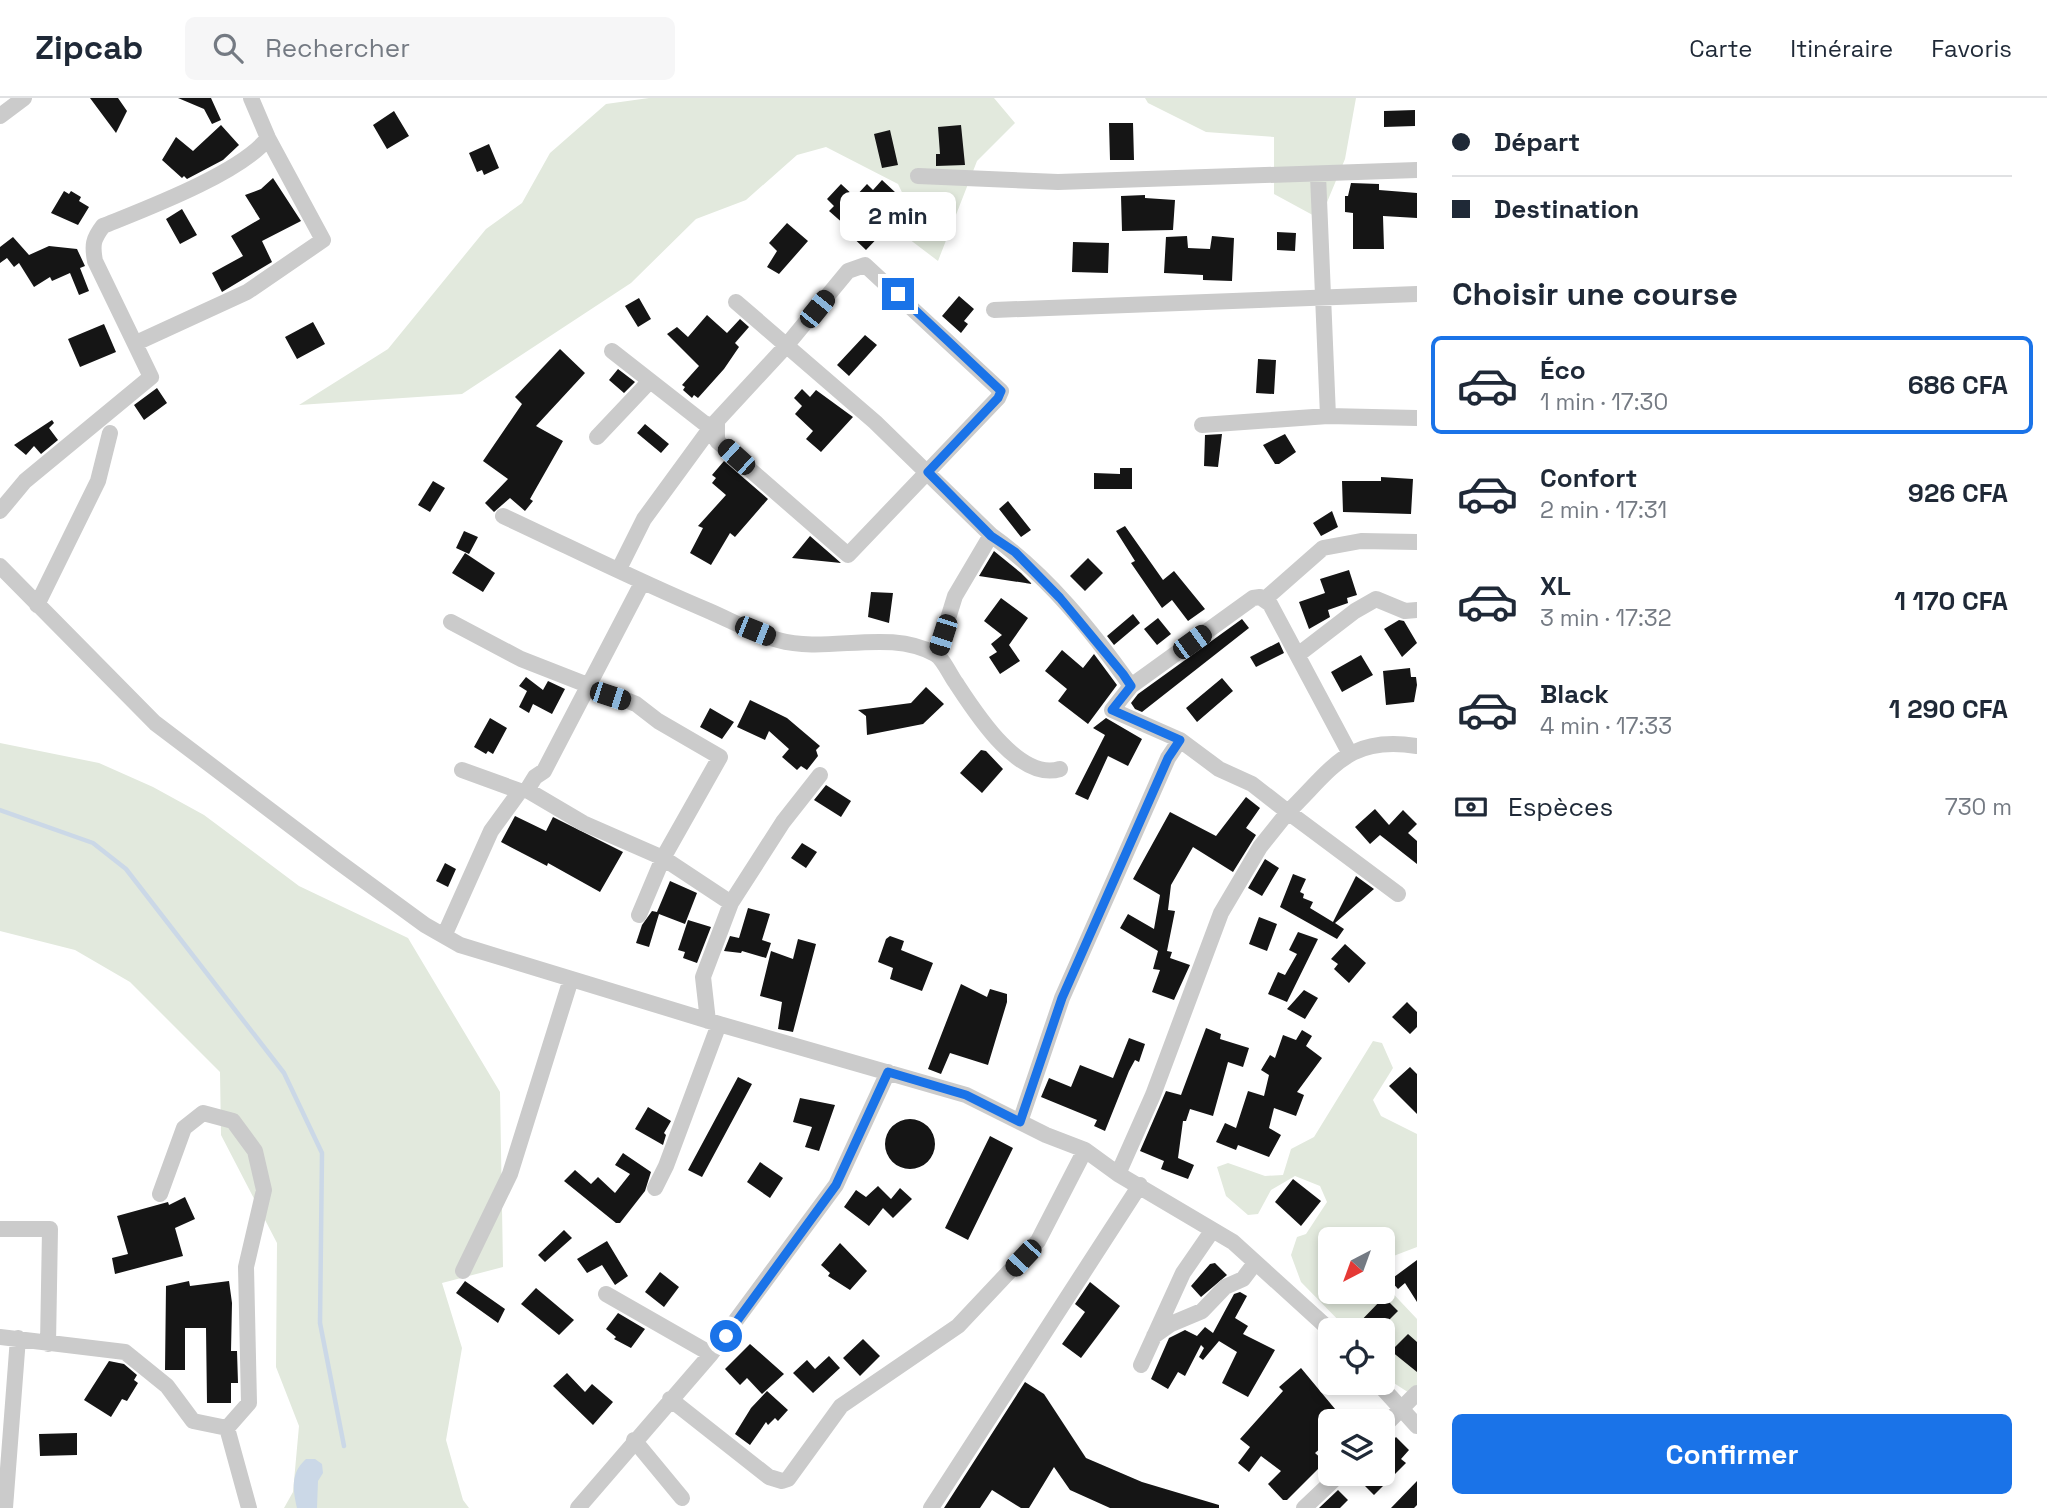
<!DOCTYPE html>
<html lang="fr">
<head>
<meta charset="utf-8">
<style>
  body { margin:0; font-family:"Space Grotesk",sans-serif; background:#f6f6f7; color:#1f2937; height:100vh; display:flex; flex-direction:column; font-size:26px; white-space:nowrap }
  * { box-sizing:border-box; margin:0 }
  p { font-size:23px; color:#747a83 }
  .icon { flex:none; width:38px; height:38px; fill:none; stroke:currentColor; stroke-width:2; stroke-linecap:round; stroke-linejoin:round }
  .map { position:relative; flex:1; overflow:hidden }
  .sheet { display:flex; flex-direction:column; background:#fff; width:630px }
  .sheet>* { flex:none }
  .banner { display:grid; align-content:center; height:154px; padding:0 35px; background:#fff }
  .needle { width:46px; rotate:221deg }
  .tools { position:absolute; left:1318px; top:1129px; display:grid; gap:14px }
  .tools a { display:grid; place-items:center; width:77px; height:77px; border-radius:10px; background:#fff; box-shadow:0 4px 10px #0003; font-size:35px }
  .end { position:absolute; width:32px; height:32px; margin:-16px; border:9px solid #1a73e8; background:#fff; box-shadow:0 0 0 4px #fff }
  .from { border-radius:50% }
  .bubble { position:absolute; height:49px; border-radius:10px; background:#fff; box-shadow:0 4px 10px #0003; font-size:23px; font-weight:700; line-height:49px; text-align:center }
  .car { position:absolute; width:21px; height:42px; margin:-21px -10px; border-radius:9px; box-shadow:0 0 5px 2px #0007; background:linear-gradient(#222 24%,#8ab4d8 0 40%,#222 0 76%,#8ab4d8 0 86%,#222 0) }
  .banner b { display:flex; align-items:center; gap:24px; height:66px; font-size:26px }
  .banner b+b { border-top:2px solid #e0e1e3 }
  .banner i { width:18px; height:18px; background:#1f2937 }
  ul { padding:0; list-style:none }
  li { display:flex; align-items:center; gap:21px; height:98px; margin:0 14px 10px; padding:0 21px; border:4px solid transparent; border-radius:10px }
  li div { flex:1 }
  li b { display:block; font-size:26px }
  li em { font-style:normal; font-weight:700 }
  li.selected { border-color:#1a73e8 }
  li>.icon { width:63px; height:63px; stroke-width:1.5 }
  h2 { padding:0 35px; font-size:32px; line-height:84px }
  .pay { display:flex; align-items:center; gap:18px; height:77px; padding:0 35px; font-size:26px }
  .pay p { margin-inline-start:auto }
  .cta { display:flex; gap:14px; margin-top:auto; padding:14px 35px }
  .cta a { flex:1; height:80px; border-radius:10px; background:#1a73e8; color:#fff; font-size:28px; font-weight:700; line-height:80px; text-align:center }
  header { display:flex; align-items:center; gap:42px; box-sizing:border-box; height:98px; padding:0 35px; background:#fff; border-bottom:2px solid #e0e1e3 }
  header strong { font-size:33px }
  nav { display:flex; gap:38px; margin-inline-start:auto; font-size:24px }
  .search { width:490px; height:63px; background:#f6f6f7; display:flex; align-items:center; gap:18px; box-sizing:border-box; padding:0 24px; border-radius:10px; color:#747a83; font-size:26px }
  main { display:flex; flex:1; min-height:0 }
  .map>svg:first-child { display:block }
  .green { fill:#e2e9dd }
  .water { fill:#cbd8e7 }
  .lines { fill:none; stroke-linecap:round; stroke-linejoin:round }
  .stream { stroke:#cbd8e7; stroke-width:4.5 }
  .building { fill:#151515 }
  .minor { stroke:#cbcbcb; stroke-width:16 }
  .route { stroke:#1a73e8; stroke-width:9 }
</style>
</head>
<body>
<header>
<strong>Zipcab</strong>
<div class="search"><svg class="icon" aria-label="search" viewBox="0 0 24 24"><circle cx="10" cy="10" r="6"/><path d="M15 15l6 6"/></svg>Rechercher</div>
<nav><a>Carte</a><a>Itinéraire</a><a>Favoris</a></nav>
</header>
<main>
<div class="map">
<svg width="1417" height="1410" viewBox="0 0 1417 1410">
  <rect width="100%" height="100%" fill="#fff"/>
  <!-- green -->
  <path class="green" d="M649,0H994L1015,25L977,63L938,163L909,141L910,111L898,86L826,49L797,57L746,102L696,121L631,185L462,296L299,307L388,251L486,131L522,105L550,55L606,6Z
    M1145,0H1356L1345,61L1320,121L1274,96V39L1206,34L1148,5Z
    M0,645L99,665L153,689L204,717L299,788L408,840L500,994L503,1169L442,1185L462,1250L446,1342L463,1402L469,1410H284L293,1394L299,1328L276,1269L277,1145L221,1037L220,974L130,884L75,852L0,833Z
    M1373,943L1382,945L1393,970L1373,1002L1381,1018L1417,1036V1149L1383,1162L1382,1141H1330V1194H1382L1383,1185L1417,1221V1300L1383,1278L1382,1232H1348L1301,1184L1291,1157L1297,1139L1306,1136L1327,1104L1320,1088L1295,1078L1271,1092L1258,1116L1248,1117L1226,1098L1217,1069L1228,1065L1265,1078L1283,1077L1291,1051L1314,1039Z"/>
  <!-- water -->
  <path class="water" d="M306,1361H315L322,1366L323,1375L318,1383L317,1410H297C293,1392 290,1375 306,1361Z"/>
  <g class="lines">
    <!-- stream -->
    <path class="stream" d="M0,712L93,745L126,771L284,975L322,1055L320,1225L344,1348"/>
  </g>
  <!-- building -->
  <path class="building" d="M90,0H118L127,13L116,35Z
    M178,0H211L221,22L212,26L204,11Z
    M1415,12V28L1384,29V13Z
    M394,13L409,38L387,51L373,27Z
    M1109,25H1133L1134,62H1110Z
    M221,27L239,47L223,62L187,81L184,78L182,80L162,62L176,39L193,53Z
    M961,27L965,67L936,68V56H940L938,29Z
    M890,32L898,67L882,70L874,36Z
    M489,46L499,70L484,77L482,72L477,74L469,55Z
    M273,80L301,123L262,143L272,164L222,194L212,175L243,158L231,138L260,121L245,97L261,91Z
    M882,82L896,95L893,97L905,111L866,152L843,130L845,127L829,113L834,108L827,101L841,86L855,99L867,86L873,92Z
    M1351,85L1379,86V92L1417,95V120L1383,118L1384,151H1353V115L1345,114V98H1348Z
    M64,93L69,96L71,93L81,99L79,103L89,109L78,127L51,115Z
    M1145,97V100L1175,102L1173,132L1122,133L1121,98Z
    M182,111L197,137L180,146L166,121Z
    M787,125L808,143L779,176L767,169L777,153L769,145Z
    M1277,134L1296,135L1295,153L1277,152Z
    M1187,138L1188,150L1210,151L1212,138L1234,140L1232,183L1203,182V177L1164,175L1166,139Z
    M13,139L29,157L49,148L77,151L85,168L80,170L89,193L79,197L70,175L52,183L50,179L34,189L19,165L14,169L7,160L0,165V149Z
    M1073,144L1109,145L1108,175L1072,174Z
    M959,198L974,211L964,223L968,226L961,235L942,218Z
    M639,200L651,221L638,229L625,208Z
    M707,217L727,235L740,221L749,229L735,245L739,249L724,271L698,300L694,297L692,300L683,292L685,289L682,287L699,268L667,236L677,229L688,239Z
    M313,224L325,246L297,261L285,239Z
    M104,226L116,254L80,269L68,241Z
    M865,237L877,247L849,278L837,267Z
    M560,251L585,275L536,328L563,343L530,401L533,403L525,413L510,400L494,414L485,405L508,381L483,363L522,306L515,299Z
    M1258,261L1276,262L1274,296L1256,295Z
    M618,271L635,284L624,295L609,282Z
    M157,290L167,305L144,322L134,307Z
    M802,291L810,299L816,292L853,319L821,354L806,341L813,333L795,316L802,308L794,300Z
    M52,322L54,325L49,330L58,342L41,356L34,348L26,357L14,347Z
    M645,326L669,346L661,355L637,335Z
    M1222,336L1218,369L1204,368L1205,337Z
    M1285,336L1296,354L1279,366H1275L1263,347Z
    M724,363L768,401L735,439L730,435L711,467L690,455L703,430L698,428L726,397L712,385L716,380L712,377Z
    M1120,370H1132V391H1094V375L1120,376Z
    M1381,379L1413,381L1411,416L1343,414L1342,383H1381Z
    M433,383L445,390L430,414L418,407Z
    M1008,403L1031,432L1021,439L999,411Z
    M1332,413L1338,429L1321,438L1313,425Z
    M1125,428L1163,482L1174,473L1205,511L1188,523L1172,502L1162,510L1131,465L1135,463L1116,433Z
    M464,433L478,439L469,456L456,450Z
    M810,438L841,465L792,460Z
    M994,453L1021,475L1032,486L979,478Z
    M465,455L495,475L483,494L452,475Z
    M1088,460L1103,475L1085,493L1070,478Z
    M1349,472L1357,497L1347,500L1348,505L1328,512L1330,519L1309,531L1299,504L1325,495L1320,481Z
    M871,494L893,495L889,525L868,519Z
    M1001,500L1028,520L1009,547L1020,563L1000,576L989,559L997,554L991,546L1002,537L984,523Z
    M1133,516L1140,525L1114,547L1107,538Z
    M1158,520L1171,536L1157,547L1144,531Z
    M1242,521L1249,530L1142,614L1135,611L1131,605L1138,596Z
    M1399,522L1404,523L1417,545L1402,559L1384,531Z
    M1279,544L1284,555L1256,569L1250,559Z
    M1062,552L1083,570L1094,556L1117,587L1088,626L1058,603L1067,591L1045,573Z
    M1361,557L1373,577L1342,594L1331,574Z
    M1410,570L1411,579H1416L1417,587L1414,604L1386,607L1383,573Z
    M526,579L543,592L548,583L565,591L552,616L533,606L529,615L519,609L527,593L519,588Z
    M1222,580L1233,593L1197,624L1186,610Z
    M926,589L944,606L923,626L867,637L866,618L858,612L911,605Z
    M750,602L787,620L820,648L816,652L818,658L807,672L801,668L797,672L782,659L789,651L769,633L765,642L737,629Z
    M710,610L734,624L722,641L700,629Z
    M490,620L507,630L493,656L488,653L486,656L474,649Z
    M1106,620L1142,641L1128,668L1108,658L1088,702L1075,696L1105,637L1093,630Z
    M981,652L986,653L1003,671L982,695L960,675Z
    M826,687L851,703L841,719L814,702Z
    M1246,699L1260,710L1246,730L1256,737L1233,774L1193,749L1171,787L1168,812L1175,813L1167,853L1172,854L1170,860L1190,867L1174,902L1152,894L1160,872L1153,871L1158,853L1120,830L1128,816L1154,831L1160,797L1133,781L1170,714L1216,738Z
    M1375,711L1389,727L1403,712L1417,726L1408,735L1417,743V766L1380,737L1370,746L1355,729Z
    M515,718L546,733L553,719L623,754L600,794L548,765L547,768L501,744Z
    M802,745L817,754L806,770L791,760Z
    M1265,761L1279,770L1262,798L1248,790Z
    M445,765L456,771L448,789L436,783Z
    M1293,776L1306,781L1300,794L1304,796L1303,800L1313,804L1310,810L1333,824L1356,778L1374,791L1335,825L1344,831L1337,841L1280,809Z
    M670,783L697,795L685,826L659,816L649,849L636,845L642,827L652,813L657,814Z
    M748,810L770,816L762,842L771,845L766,860L742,853L741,855L724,853L730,838L739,840Z
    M1259,819L1277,826L1267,853L1249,846Z
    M688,822L711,829L697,865L683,860L685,854L678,852Z
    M1298,834L1318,841L1287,904L1268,896L1278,874L1285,877L1297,856L1289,852Z
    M890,838L904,843L901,852L933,865L922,893L890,881L893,870L878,864L886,841Z
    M798,841L816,846L793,934L778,931L782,904L760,898L771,853L793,861Z
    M1345,846L1366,865L1349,885L1334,871L1338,866L1331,861Z
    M961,886L987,899L990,891L1007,896V904L988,967L950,955L941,976L928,971Z
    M1304,892L1318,900L1305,921L1287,911Z
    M1407,904L1417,914V929L1410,936L1392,919Z
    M1206,930L1221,936L1220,941L1249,950L1243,969L1228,964L1213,1018L1190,1011L1186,1023H1183L1178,1060L1194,1067L1188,1081L1161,1071L1164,1063L1140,1053L1166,993L1181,997Z
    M1302,932L1312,938L1306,948L1322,960L1297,994L1304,997L1296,1018L1274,1010L1269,1030L1281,1037L1269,1059L1238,1047L1236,1052L1216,1044L1225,1025L1236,1030L1248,993L1264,998L1269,977L1261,972L1270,957L1275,960L1283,937L1296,942Z
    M1129,940L1145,946L1139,964L1135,962L1129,973L1105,1033L1094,1028L1097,1022L1041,999L1049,980L1071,989L1080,967L1113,980Z
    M1410,969L1417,976V1016L1389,988Z
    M738,979L752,986L702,1079L688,1072Z
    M800,1000L835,1007L819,1053L805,1049L812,1029L793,1024Z
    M648,1009L671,1023L664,1035L666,1037L663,1047L635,1031Z
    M885 1046a25 25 0 1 1 50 0a25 25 0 1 1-50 0Z
    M990,1038L1013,1050L968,1142L945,1130Z
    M623,1055L651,1074L645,1093L620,1125H616L564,1083L575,1072L591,1086L598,1079L615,1095L630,1076L615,1067Z
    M760,1064L783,1080L770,1100L747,1084Z
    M1293,1081L1321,1103L1301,1128L1275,1104Z
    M878,1088L891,1101L900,1090L912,1101L893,1120L883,1110L869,1128L844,1109L856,1092L866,1099Z
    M185,1099L195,1121L175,1130L183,1158L115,1176L112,1160L128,1156L117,1118L168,1104L169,1107Z
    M564,1132L572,1140L545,1164L538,1157Z
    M607,1143L628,1178L615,1187L602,1167L587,1175L577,1161Z
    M840,1145L867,1173L850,1192L828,1178L830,1175L821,1167Z
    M1417,1162V1204L1405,1185L1398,1191L1390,1182Z
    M1215,1165L1227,1177L1201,1199L1191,1188L1210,1166Z
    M660,1174L679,1189L664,1209L645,1194Z
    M189,1183L190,1188L229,1183L232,1205L231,1253H237L238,1285H231V1305H207L206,1230H185V1272H165L166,1188Z
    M465,1183L505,1211L498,1225L456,1195Z
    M1090,1184L1120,1208L1081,1260L1062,1246L1085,1214L1075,1206Z
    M536,1190L574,1222L559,1237L521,1206Z
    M1240,1194L1247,1198L1235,1220L1248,1228L1243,1236L1275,1252L1248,1299L1222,1285L1237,1254L1219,1243L1203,1262L1199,1259L1204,1250L1201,1247L1185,1278L1178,1274L1168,1291L1151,1281L1169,1240L1185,1232L1197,1238L1205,1229L1213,1235L1234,1196Z
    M1384,1199L1398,1213L1379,1232H1352Z
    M618,1215L645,1231L631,1250L614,1241L616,1239L606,1231Z
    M1408,1236L1417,1244V1274L1391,1253Z
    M863,1241L880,1258L860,1278L843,1260Z
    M750,1246L784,1276L762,1296L747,1280L740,1287L725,1271Z
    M829,1258L840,1270L813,1295L793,1275L807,1262L815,1271Z
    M109,1263L124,1266L137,1277L134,1282L138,1285L127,1303L122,1301L111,1319L84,1302Z
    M1301,1270L1345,1323H1330V1342L1315,1355L1325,1364L1287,1402H1283L1268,1386L1281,1373L1261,1358L1249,1374L1238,1365L1250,1349L1240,1341L1283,1293L1279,1289Z
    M567,1275L585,1294L592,1286L613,1304L593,1327L553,1288Z
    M1025,1284L1044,1296L1086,1360L1142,1384L1219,1407V1410H1110L1070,1392L1054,1369L1029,1410H1021L992,1392L980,1410H944Z
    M767,1293L788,1312L778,1323L775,1320L768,1327L766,1324L750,1347L735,1336L751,1310Z
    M77,1335V1357L40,1358L39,1336Z
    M1396,1339L1409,1352L1401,1361L1406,1365L1374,1397L1365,1388L1371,1383L1364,1376H1382V1353Z
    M1417,1383V1407L1414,1410H1391Z
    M1338,1392L1348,1402L1340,1410H1319Z"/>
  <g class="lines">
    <!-- minor -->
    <path class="minor" d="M0,18L24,0
      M1318,77L1328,318
      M918,78L1058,84L1417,72
      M736,204L875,324L991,437C1047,477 1092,533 1131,588
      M994,212L1417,196
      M136,245L247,194L323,142L268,40L251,0
      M612,253L704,325L712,328L786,248L848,173L865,167L1001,293L998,300L848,457L717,343V325
      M1202,327L1328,318L1417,320
      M597,339L649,284
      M0,413L25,383L151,279L95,163C92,147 93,141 103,128C145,111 241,75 268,40
      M503,418C572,450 639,484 709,513C732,523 755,536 778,542C828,556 888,530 935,556C943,560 950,577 956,585C975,614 1019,684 1060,671
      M0,468L155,625L336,762L425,827L460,847L719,926L966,997L1046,1037L1085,1052L1118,1076L1233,1144L1330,1232
      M619,471L644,421L712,328
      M1265,501L1323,450L1361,443L1417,444
      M37,507L98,383L110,335
      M451,524L521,561L636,606L658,623L720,659L663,760L639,817
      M937,556L955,498L991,437
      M1299,556L1355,513L1376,501L1405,513L1417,512
      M1349,654L1270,506L1260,499L1253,500L1131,588L1112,612L1180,642L1219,671L1252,686L1288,714C1333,670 1348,637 1417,648
      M462,672L520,693L527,692L535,679L544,673L642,485
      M527,692L583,725L663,760L731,805
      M444,838L491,733L520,693
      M708,923L703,879L731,805L783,724L820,677
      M1020,1024L1062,900L1168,660L1180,642
      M1118,1076L1153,997L1221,815L1260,749L1288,714L1398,796
      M655,1090L666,1068L719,926
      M0,1131H50L48,1246
      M463,1173L510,1076L571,881
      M606,1196L711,1256L836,1087L888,974
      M1154,1238L1171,1226L1202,1213L1225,1189L1243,1181L1255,1165
      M0,1239L125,1254L167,1288L193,1323L227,1330L249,1305L246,1169L264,1092L255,1053L233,1023L203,1015L184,1030L160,1096
      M1141,1267L1183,1175L1212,1133
      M1377,1284L1417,1328
      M670,1301L769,1379L782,1383L788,1381L841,1308L958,1228L1038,1143L1085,1052
      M227,1330L249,1410
      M1382,1330L1417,1295
      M634,1342L682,1400
      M5,1410L18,1240
      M578,1410L711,1256
      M931,1410L1140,1087
      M1304,1410L1340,1376"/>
  </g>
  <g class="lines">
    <!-- route -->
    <path class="route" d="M726,1238L836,1087L888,974L966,997L1020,1024L1062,900L1168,660L1180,642L1112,612L1131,588L1123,576L1060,500L1015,454L991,438L928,374L998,300L1001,293L898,196"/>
  </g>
</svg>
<div class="tools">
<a><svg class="needle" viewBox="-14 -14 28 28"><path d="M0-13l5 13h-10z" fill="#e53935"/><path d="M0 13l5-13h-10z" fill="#747a83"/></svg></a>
<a><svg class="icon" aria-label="locate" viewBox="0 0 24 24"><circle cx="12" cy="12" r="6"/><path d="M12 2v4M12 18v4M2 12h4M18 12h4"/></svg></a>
<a><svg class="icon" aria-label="layers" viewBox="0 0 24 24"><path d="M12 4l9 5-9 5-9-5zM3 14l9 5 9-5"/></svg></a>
</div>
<i class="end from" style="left:726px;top:1238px"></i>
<i class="end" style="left:898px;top:196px"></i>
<div class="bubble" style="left:840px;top:94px;width:116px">2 min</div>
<i class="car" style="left:817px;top:211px;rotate:39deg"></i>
<i class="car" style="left:736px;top:359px;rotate:312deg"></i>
<i class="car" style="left:755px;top:533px;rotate:112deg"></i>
<i class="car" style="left:943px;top:537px;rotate:198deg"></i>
<i class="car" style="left:1192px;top:544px;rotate:54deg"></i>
<i class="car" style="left:610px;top:598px;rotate:108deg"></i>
<i class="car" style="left:1023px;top:1160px;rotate:223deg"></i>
</div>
<section class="sheet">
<div class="banner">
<b><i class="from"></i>Départ</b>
<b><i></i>Destination</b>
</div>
<h2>Choisir une course</h2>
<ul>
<li class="selected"><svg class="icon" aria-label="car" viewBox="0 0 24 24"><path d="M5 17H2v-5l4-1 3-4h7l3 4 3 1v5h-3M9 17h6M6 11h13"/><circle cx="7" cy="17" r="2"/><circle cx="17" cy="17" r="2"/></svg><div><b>Éco</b><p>1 min · 17:30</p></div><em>686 CFA</em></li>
<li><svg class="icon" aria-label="car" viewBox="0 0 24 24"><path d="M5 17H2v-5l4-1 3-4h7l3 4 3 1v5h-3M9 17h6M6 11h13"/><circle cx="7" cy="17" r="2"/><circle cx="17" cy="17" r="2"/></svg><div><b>Confort</b><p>2 min · 17:31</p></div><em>926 CFA</em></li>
<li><svg class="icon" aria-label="car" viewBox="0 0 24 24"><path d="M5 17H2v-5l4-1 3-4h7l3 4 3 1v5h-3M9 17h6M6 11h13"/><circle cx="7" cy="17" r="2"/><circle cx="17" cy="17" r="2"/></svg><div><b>XL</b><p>3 min · 17:32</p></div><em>1 170 CFA</em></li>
<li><svg class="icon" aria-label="car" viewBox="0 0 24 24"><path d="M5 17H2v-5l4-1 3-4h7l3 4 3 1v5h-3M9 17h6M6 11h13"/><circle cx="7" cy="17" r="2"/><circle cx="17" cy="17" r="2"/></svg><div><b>Black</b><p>4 min · 17:33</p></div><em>1 290 CFA</em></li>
</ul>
<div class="pay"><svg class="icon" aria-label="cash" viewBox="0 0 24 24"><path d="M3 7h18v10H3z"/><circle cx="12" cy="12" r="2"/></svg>Espèces<p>730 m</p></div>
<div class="cta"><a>Confirmer</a></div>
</section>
</main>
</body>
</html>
